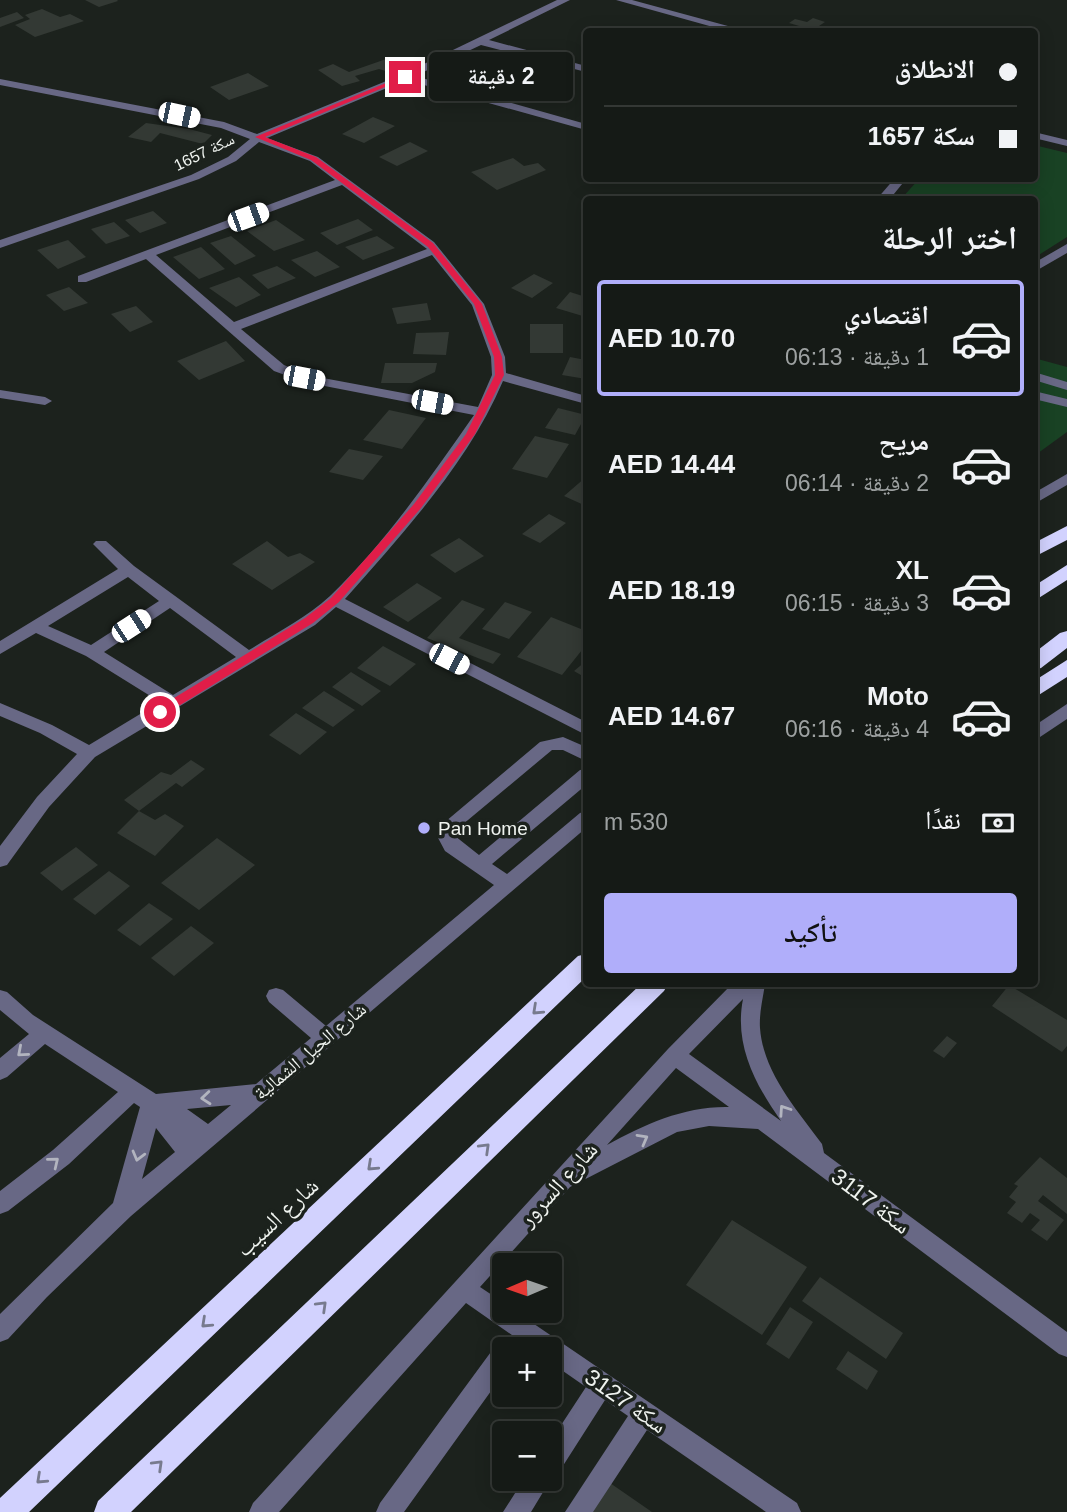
<!DOCTYPE html>
<html lang="ar">
<head>
<meta charset="utf-8">
<style>
  body { margin:0; font-family:Helvetica,"Noto Naskh Arabic",sans-serif; background:#222723; color:#f1f3f6; direction:rtl; height:100vh; display:flex; flex-direction:column; font-size:26px; white-space:nowrap }
  * { box-sizing:border-box; margin:0 }
  p { font-size:23px; color:#9da1a1 }
  .icon { flex:none; width:38px; height:38px; fill:none; stroke:currentColor; stroke-width:2; stroke-linecap:round; stroke-linejoin:round }
  .map { position:relative; flex:1; overflow:hidden; direction:ltr }
  .sheet { position:absolute; left:583px; top:196px; width:455px; height:791px; display:flex; flex-direction:column; background:#151a16; border-radius:7px; box-shadow:0 4px 18px #0003,0 0 0 2px #343835; direction:rtl }
  .sheet>* { flex:none }
  .top-card { position:absolute; left:583px; top:28px; width:455px; height:154px; border-radius:7px; box-shadow:0 4px 18px #0003,0 0 0 2px #343835; direction:rtl; display:grid; align-content:center; height:154px; padding:0 21px; background:#151a16 }
  .needle { width:46px; rotate:268deg }
  .tools { position:absolute; left:492px; top:1253px; display:grid; gap:14px }
  .tools a { display:grid; place-items:center; width:70px; height:70px; border-radius:7px; background:#151a16; box-shadow:0 4px 18px #0003,0 0 0 2px #343835; font-size:35px }
  .end { position:absolute; width:32px; height:32px; margin:-16px; border:9px solid #e11d48; background:#fff; box-shadow:0 0 0 4px #fff }
  .from { border-radius:50% }
  .bubble { position:absolute; height:49px; border-radius:7px; background:#151a16; box-shadow:0 4px 18px #0003,0 0 0 2px #343835; font-size:23px; font-weight:600; line-height:49px; text-align:center; direction:rtl }
  .car { position:absolute; width:21px; height:42px; margin:-21px -10px; border-radius:9px; box-shadow:0 0 5px 2px #0007; background:linear-gradient(#fff 24%,#345 0 40%,#fff 0 76%,#345 0 86%,#fff 0) }
  .top-card b { display:flex; align-items:center; gap:24px; height:66px; font-size:26px }
  .top-card b+b { border-top:2px solid #343835 }
  .top-card i { width:18px; height:18px; background:#f1f3f6 }
  ul { padding:0; list-style:none }
  li { display:flex; align-items:center; gap:21px; height:116px; margin:0 14px 10px; padding:0 7px; border:4px solid transparent; border-radius:7px }
  li div { flex:1 }
  li b { display:block; font-size:26px }
  li em { font-style:normal; font-weight:600 }
  li.current { border-color:#b0aefa }
  li>.icon { width:63px; height:63px; stroke-width:1.5 }
  h2 { padding:0 21px; font-size:32px; line-height:84px }
  .pay { display:flex; align-items:center; gap:18px; height:77px; padding:0 21px; font-size:26px }
  .pay p { margin-inline-start:auto }
  .primary-button { display:flex; gap:14px; margin-top:auto; padding:14px 21px }
  .primary-button a { flex:1; height:80px; border-radius:7px; background:#b0aefa; color:#111; font-size:28px; font-weight:600; line-height:80px; text-align:center }
  .map>svg:first-child { display:block }
  .green { fill:#194224 }
  .building { fill:#333934 }
  .lines { fill:none; stroke-linecap:round; stroke-linejoin:round }
  .minor { fill:#686885; fill-rule:evenodd }
  .highway { fill:#d2d2fe; fill-rule:evenodd }
  .oneway { stroke:#777a8e }
  .oneway2 { stroke:#b2b4bf }
  .route { fill:#e11d48 }
  .poi-dot { fill:#b0aefa; stroke:#1c221d; stroke-width:2.5 }
  .labels { text-anchor:middle; dominant-baseline:central; stroke-width:7; stroke-linejoin:round; paint-order:stroke }
  .far-street-label { font-size:16px; fill:#eff3ef; stroke:#1c221d }
  .poi-label { font-size:19px; fill:#eff3ef; stroke:#1c221d; text-anchor:start }
  .street-label { font-size:19px; fill:#eff3ef; stroke:#1c221d }
  .near-street-label { font-size:23px; fill:#eff3ef; stroke:#1c221d }
</style>
</head>
<body>
<div class="map">
<svg width="1067" height="1512" viewBox="0 0 1067 1512">
  <rect width="100%" height="100%" fill="#1c221d"/>
  <!-- green -->
  <path class="green" d="M1034,145L1067,153V237L1034,258V200L901,199L919,179L1034,178Z
    M1034,358L1067,367V432L1034,456Z"/>
  <!-- building -->
  <path class="building" d="M85,0H117L118,1L99,7Z
    M42,9L60,17L70,14L84,21L35,37L15,25L30,19L25,15Z
    M17,12L24,18L0,27V18Z
    M813,18L825,22L813,30L789,23L795,19L807,22Z
    M389,58L419,67L402,76L379,69L355,76L360,81L342,86L318,70L333,64L349,72Z
    M248,73L269,86L229,100L210,87Z
    M373,117L395,126L364,143L342,134Z
    M146,123L189,129L212,135L203,144L160,133L151,142L128,137Z
    M410,142L428,151L397,166L379,157Z
    M513,158L524,166L538,163L546,170L497,190L471,172Z
    M153,211L167,223L140,233L125,220Z
    M358,219L373,230L337,245L320,233Z
    M276,220L305,240L274,251L247,231Z
    M114,222L130,236L106,244L91,229Z
    M231,236L256,256L235,265L210,243Z
    M377,236L395,248L363,260L345,247Z
    M68,240L86,257L58,269L37,250Z
    M201,247L225,269L199,279L173,257Z
    M317,251L340,267L315,277L291,260Z
    M277,266L296,278L268,289L252,275Z
    M534,274L553,283L532,298L511,288Z
    M239,277L261,295L236,307L209,288Z
    M69,287L88,303L64,311L46,295Z
    M570,292L586,297V317L556,308Z
    M427,303L431,320L397,324L392,308Z
    M136,306L153,322L130,332L111,314Z
    M530,324H563V353H530Z
    M449,332L446,355L413,354L416,333Z
    M226,341L245,361L199,380L177,361Z
    M570,357L586,360V379L562,375Z
    M385,363H437L435,372L412,383H381Z
    M558,408L586,415L575,435L545,428Z
    M389,410L426,418L402,449L363,440Z
    M535,436L569,444L547,478L512,469Z
    M349,449L383,456L363,480L329,472Z
    M586,477V506L564,496Z
    M549,514L566,523L540,543L522,534Z
    M459,538L484,556L455,573L430,555Z
    M267,541L288,557L300,553L315,562L272,590L232,564Z
    M417,583L442,598L408,622L383,607Z
    M462,600L485,609L459,638L501,654L493,664L427,638Z
    M505,602L532,612L509,639L482,629Z
    M551,617L586,631V645L562,675L517,657Z
    M383,646L416,664L390,686L357,668Z
    M586,661V678L574,671Z
    M351,672L381,691L362,706L332,687Z
    M324,691L355,710L333,727L302,708Z
    M296,713L327,732L300,755L269,735Z
    M191,760L205,769L182,787L176,783L139,811L124,800L161,772L171,775Z
    M139,811L155,820L165,814L184,826L155,856L117,833Z
    M217,838L255,865L199,910L161,883Z
    M76,847L98,865L62,891L40,873Z
    M109,871L130,886L95,915L73,899Z
    M149,903L173,919L140,946L117,930Z
    M191,926L214,943L174,976L151,958Z
    M1009,985L1067,1020V1046L1062,1052L992,1006Z
    M947,1036L957,1043L944,1058L933,1051Z
    M1040,1157L1067,1178V1214L1043,1195L1038,1201L1064,1220L1047,1241L1031,1230L1040,1220L1030,1213L1022,1223L1007,1213L1016,1202L1009,1197L1018,1186L1014,1184Z
    M732,1220L807,1267L762,1335L686,1285Z
    M820,1277L903,1333L886,1359L802,1301Z
    M790,1307L813,1322L789,1359L766,1344Z
    M848,1351L878,1371L867,1390L836,1369Z
    M610,1483L652,1512H591Z"/>
  <g class="lines">
    <!-- minor -->
    <path class="minor" d="M557,0H570L489,40L586,66V72L481,45L415,76L586,124V130L406,80L267,138L318,157L434,242L484,304L505,357L506,373L586,396V404L503,381C468,463 404,532 345,599L586,722V735L336,607L315,625L95,757L49,807L7,865L0,867V846L37,797L77,754L40,733L0,716V703L52,725L89,745L160,702L86,656L36,633L0,654V641L118,569L93,544L96,541H106L134,566L249,650C276,633 306,618 330,596C386,542 430,478 474,415L304,382L274,371L146,259L86,282H78V276L335,180L310,161L259,142L236,161L199,179L0,248V240L191,175L228,157L250,139L221,128L0,85V79L224,122L257,134L401,75ZM342,185L427,249L234,322L156,255ZM432,255L472,305L491,357L492,375L478,407L307,375L284,365L241,329ZM128,577L159,601L91,645L48,626ZM170,608L236,657L173,695L104,652Z
      M616,0H632L750,32H731Z
      M1034,132L1067,140V146L1034,138Z
      M895,178H907L889,200H876Z
      M1067,244V253L1034,272V263Z
      M1034,372L1067,382V390L1034,380Z
      M0,390L45,397L52,401L45,405L0,398Z
      M1034,391L1067,399V407L1034,399Z
      M1067,474V485L1034,504V493Z
      M1067,704V719L1034,741V726Z
      M563,737L586,747V761L563,750H552L456,830L455,836L479,855L580,770L586,769V785L492,864L507,874L580,813L586,811V828L131,1216L47,1297L8,1339L0,1342V1314L113,1203L140,1107L134,1103L69,1164L8,1211L0,1214V1191L53,1150L118,1092L45,1044L7,1077L0,1080V1058L29,1034L0,1010V990L7,992L33,1015L156,1094L256,1084L311,1038L269,1002L266,996L269,990L276,988L283,990L326,1026L494,885L445,851L437,836L439,827L540,742ZM231,1105L208,1124L187,1109ZM156,1128L175,1152L142,1179Z
      M732,984H765C763,998 759,1013 760,1028C763,1072 797,1110 822,1144L824,1153L1067,1332V1357L1059,1354L758,1129L709,1126L677,1132L570,1187L480,1287L504,1303V1311H515L797,1503L801,1512H766L647,1430L593,1512H565L628,1416L605,1400L559,1472L550,1475L551,1479L531,1512H503L524,1479H550V1442L586,1387L550,1362V1349H532L466,1303L279,1512H249L253,1503L668,1049ZM743,999C734,1045 755,1084 781,1121L689,1054ZM676,1068L729,1107C685,1106 645,1124 607,1145Z
      M504,1342L512,1345L514,1349H504V1373L404,1512H376L380,1503L496,1345Z"/>
    <!-- highway -->
    <path class="highway" d="M1067,526V540L1034,557V543Z
      M1067,565V580L1034,601V586Z
      M1067,631V648L1041,668L1034,670V653L1060,633Z
      M1067,660V677L1034,698V681Z
      M586,954V977L29,1512H0V1498L578,956Z
      M641,984H668L664,991L131,1512H94L98,1501Z"/>
  </g>
  <!-- one-way arrows -->
  <defs><path id="oneway-chevron" d="M-2-3.5L2.5 0L-2 3.5" fill="none" stroke-width="1.6" stroke-linecap="round" stroke-linejoin="round" transform="scale(1.75)"/></defs>
  <g class="oneway">
    <use href="#oneway-chevron" transform="translate(537 1010) rotate(137)"/>
    <use href="#oneway-chevron" transform="translate(485 1148) rotate(-44)"/>
    <use href="#oneway-chevron" transform="translate(372 1166) rotate(137)"/>
    <use href="#oneway-chevron" transform="translate(322 1306) rotate(-44)"/>
    <use href="#oneway-chevron" transform="translate(206 1323) rotate(137)"/>
    <use href="#oneway-chevron" transform="translate(158 1465) rotate(-44)"/>
    <use href="#oneway-chevron" transform="translate(41 1479) rotate(137)"/>
  </g>
  <g class="oneway2">
    <use href="#oneway-chevron" transform="translate(22 1052) rotate(139)"/>
    <use href="#oneway-chevron" transform="translate(206 1098) rotate(175)"/>
    <use href="#oneway-chevron" transform="translate(784 1110) rotate(-124)"/>
    <use href="#oneway-chevron" transform="translate(643 1139) rotate(-29)"/>
    <use href="#oneway-chevron" transform="translate(138 1156) rotate(105)"/>
    <use href="#oneway-chevron" transform="translate(54 1162) rotate(-39)"/>
  </g>
  <!-- route -->
  <path class="route" d="M403,76L409,77L265,137L316,157L433,243L482,304L502,357L504,375L475,434L421,508L339,602L313,623L164,715H156V709L305,618L331,598L414,504L466,434L495,375L494,357L474,304L428,247L311,160L255,137Z"/>
  <!-- markers -->
  <circle class="poi-dot" cx="424" cy="828" r="7"/>
  <g class="labels">
    <!-- far-street labels -->
    <g class="far-street-label">
      <text transform="translate(204 152) rotate(-26)">سكة 1657</text>
    </g>
    <!-- poi labels -->
    <g class="poi-label">
      <text x="438" y="828">Pan Home</text>
    </g>
    <!-- street labels -->
    <g class="street-label">
      <text transform="translate(310 1051) rotate(-40)">شارع الحيل الشمالية</text>
    </g>
    <!-- near-street labels -->
    <g class="near-street-label">
      <text transform="translate(558 1184) rotate(-48)">شارع السرور</text>
      <text transform="translate(871 1201) rotate(37)">سكة 3117</text>
      <text transform="translate(277 1217) rotate(-43)">شارع السيب</text>
      <text transform="translate(626 1401) rotate(35)">سكة 3127</text>
    </g>
  </g>
</svg>
<div class="tools">
<a><svg class="needle" viewBox="-14 -14 28 28"><path d="M0-13l5 13h-10z" fill="#e53935"/><path d="M0 13l5-13h-10z" fill="#9da1a1"/></svg></a>
<a>+</a>
<a>−</a>
</div>
<i class="end from" style="left:160px;top:712px"></i>
<i class="end" style="left:405px;top:77px"></i>
<div class="bubble" style="left:429px;top:52px;width:144px">2 دقيقة</div>
<i class="car" style="left:179px;top:115px;rotate:102deg"></i>
<i class="car" style="left:248px;top:217px;rotate:70deg"></i>
<i class="car" style="left:304px;top:378px;rotate:101deg"></i>
<i class="car" style="left:432px;top:402px;rotate:101deg"></i>
<i class="car" style="left:131px;top:626px;rotate:57deg"></i>
<i class="car" style="left:449px;top:659px;rotate:117deg"></i>
<div class="top-card">
<b><i class="from"></i>الانطلاق</b>
<b><i></i>سكة 1657</b>
</div>
<section class="sheet">
<h2>اختر الرحلة</h2>
<ul>
<li class="current"><svg class="icon" aria-label="car" viewBox="0 0 24 24"><path d="M5 17H2v-5l4-1 3-4h7l3 4 3 1v5h-3M9 17h6M6 11h13"/><circle cx="7" cy="17" r="2"/><circle cx="17" cy="17" r="2"/></svg><div><b>اقتصادي</b><p>1 دقيقة · 06:13</p></div><em>AED 10.70</em></li>
<li><svg class="icon" aria-label="car" viewBox="0 0 24 24"><path d="M5 17H2v-5l4-1 3-4h7l3 4 3 1v5h-3M9 17h6M6 11h13"/><circle cx="7" cy="17" r="2"/><circle cx="17" cy="17" r="2"/></svg><div><b>مريح</b><p>2 دقيقة · 06:14</p></div><em>AED 14.44</em></li>
<li><svg class="icon" aria-label="car" viewBox="0 0 24 24"><path d="M5 17H2v-5l4-1 3-4h7l3 4 3 1v5h-3M9 17h6M6 11h13"/><circle cx="7" cy="17" r="2"/><circle cx="17" cy="17" r="2"/></svg><div><b>XL</b><p>3 دقيقة · 06:15</p></div><em>AED 18.19</em></li>
<li><svg class="icon" aria-label="car" viewBox="0 0 24 24"><path d="M5 17H2v-5l4-1 3-4h7l3 4 3 1v5h-3M9 17h6M6 11h13"/><circle cx="7" cy="17" r="2"/><circle cx="17" cy="17" r="2"/></svg><div><b>Moto</b><p>4 دقيقة · 06:16</p></div><em>AED 14.67</em></li>
</ul>
<div class="pay"><svg class="icon" aria-label="cash" viewBox="0 0 24 24"><path d="M3 7h18v10H3z"/><circle cx="12" cy="12" r="2"/></svg>نقدًا<p>530 m</p></div>
<div class="primary-button"><a>تأكيد</a></div>
</section>
</div>
</body>
</html>
